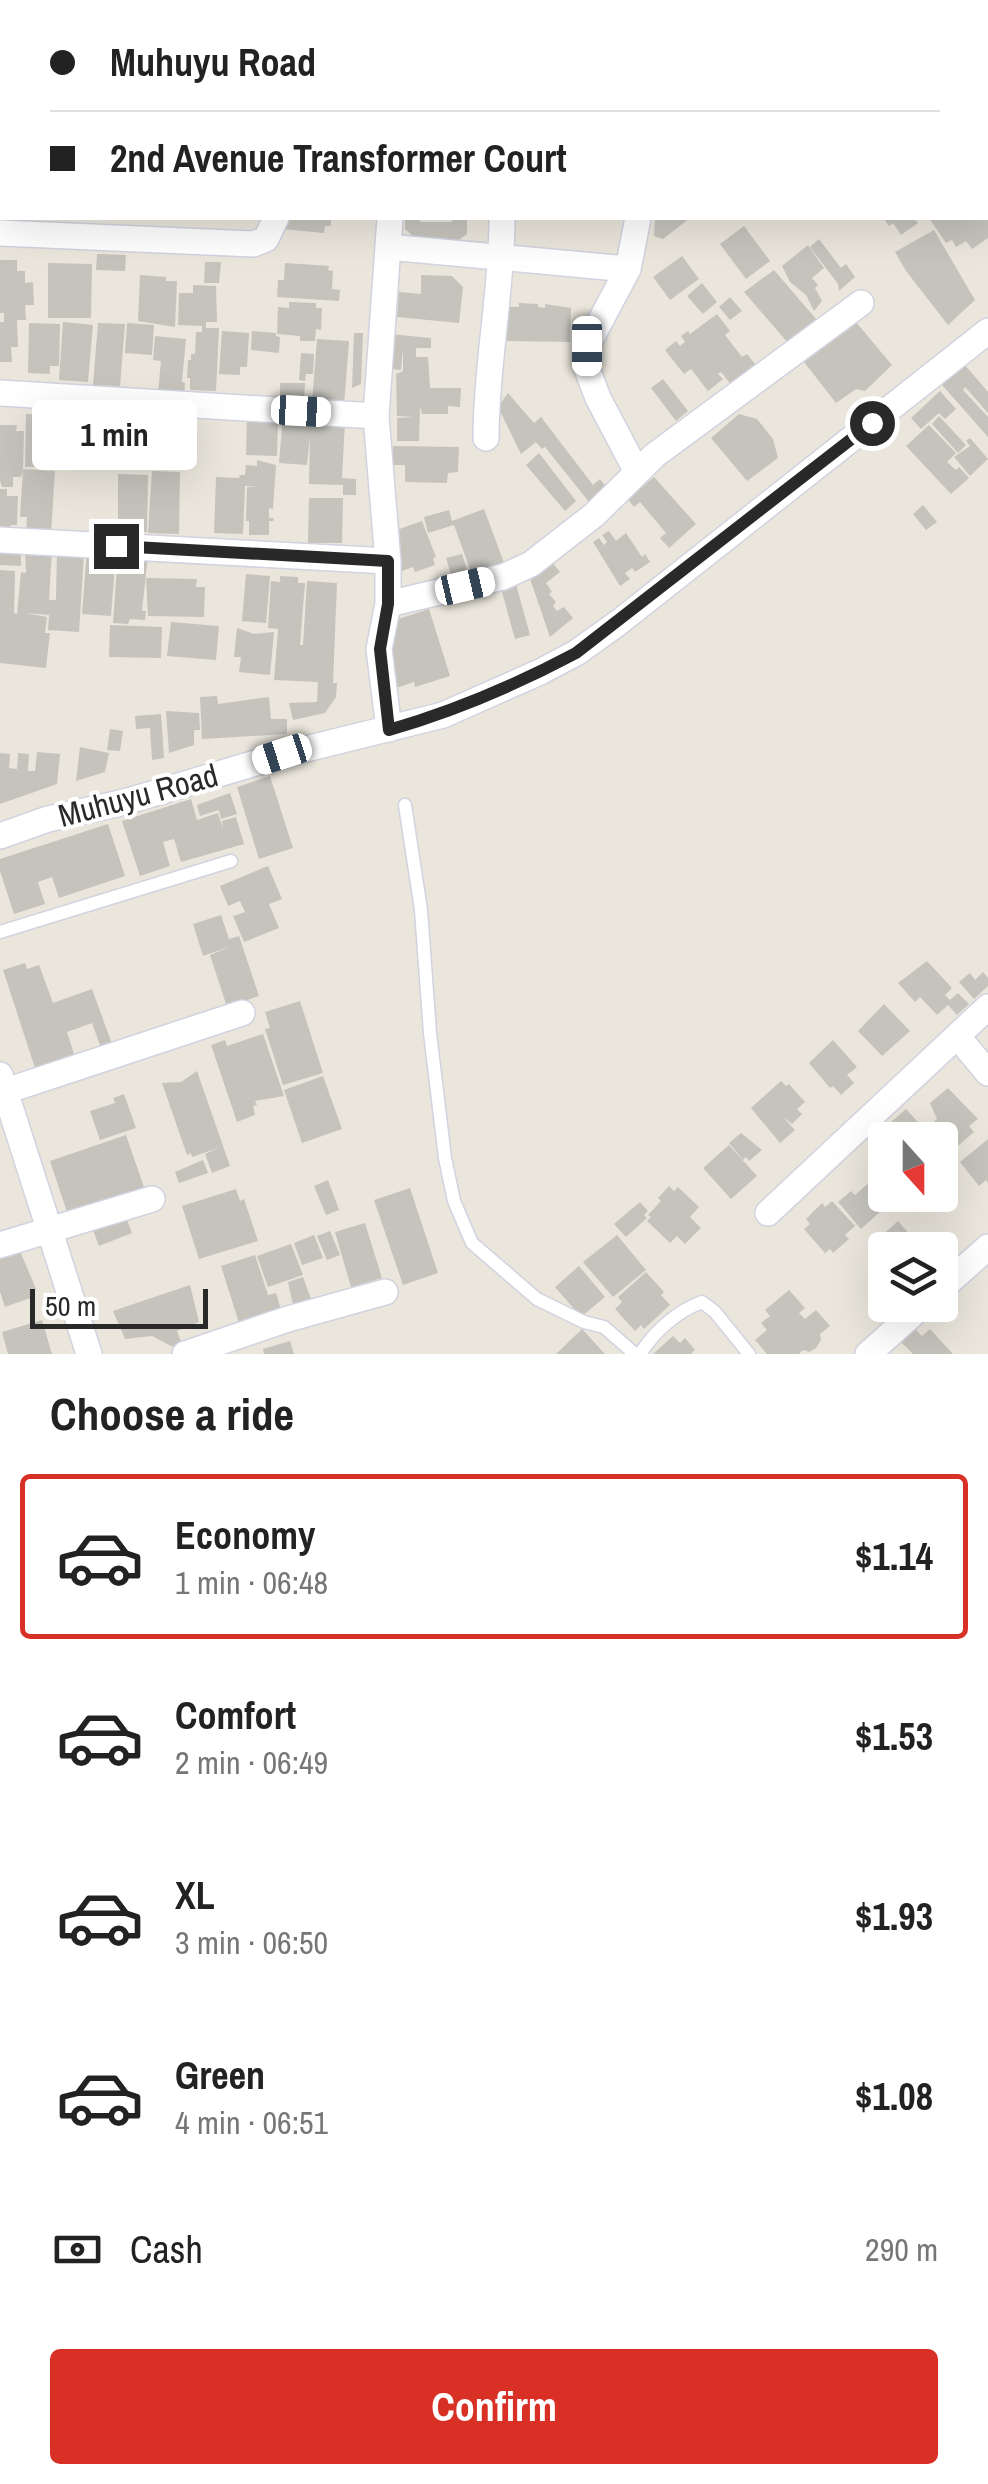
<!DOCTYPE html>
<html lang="en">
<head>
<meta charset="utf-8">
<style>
  body { margin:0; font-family:"Archivo Narrow",sans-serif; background:#f6f6f6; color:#222; height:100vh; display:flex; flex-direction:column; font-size:38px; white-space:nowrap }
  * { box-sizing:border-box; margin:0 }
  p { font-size:32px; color:#767676 }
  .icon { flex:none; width:55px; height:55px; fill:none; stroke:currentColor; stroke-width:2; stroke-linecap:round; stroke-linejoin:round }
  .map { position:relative; height:1354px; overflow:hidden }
  .details { display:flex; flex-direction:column; background:#fff; flex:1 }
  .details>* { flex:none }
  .hud { position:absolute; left:0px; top:0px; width:990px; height:220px; box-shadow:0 10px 40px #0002; display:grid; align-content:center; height:220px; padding:0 50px; background:#fff }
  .needle { width:65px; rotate:159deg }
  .controls { position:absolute; left:868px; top:1122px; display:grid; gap:20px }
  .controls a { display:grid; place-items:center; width:90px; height:90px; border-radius:10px; background:#fff; box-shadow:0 10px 40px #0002; font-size:50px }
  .scale { position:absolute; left:30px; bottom:25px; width:178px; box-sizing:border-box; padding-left:10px; border:5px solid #292929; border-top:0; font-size:28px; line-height:35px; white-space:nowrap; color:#292929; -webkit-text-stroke:8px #fff; paint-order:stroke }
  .end { position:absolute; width:45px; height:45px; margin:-22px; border:12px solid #292929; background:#fff; box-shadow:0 0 0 5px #fff }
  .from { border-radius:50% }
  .bubble { position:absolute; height:70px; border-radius:10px; background:#fff; box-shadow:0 10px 40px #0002; font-size:32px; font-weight:700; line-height:70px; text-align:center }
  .car { position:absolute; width:30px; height:60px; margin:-30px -15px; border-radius:12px; box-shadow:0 0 8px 2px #0007; background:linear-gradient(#fff 24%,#345 0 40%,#fff 0 76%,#345 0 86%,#fff 0) }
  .hud b { display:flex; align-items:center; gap:35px; height:95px; font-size:38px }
  .hud b+b { border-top:2px solid #e0e0e0 }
  .hud i { width:25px; height:25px; background:#222 }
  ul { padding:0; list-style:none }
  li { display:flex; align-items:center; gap:30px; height:165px; margin:0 20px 15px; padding:0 30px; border:5px solid transparent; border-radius:10px }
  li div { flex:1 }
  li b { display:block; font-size:38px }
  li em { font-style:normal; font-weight:700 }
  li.active { border-color:#d93025 }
  li>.icon { width:90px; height:90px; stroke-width:1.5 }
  h2 { padding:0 50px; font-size:45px; line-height:120px }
  .pay { display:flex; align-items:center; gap:25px; height:110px; padding:0 50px; font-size:38px }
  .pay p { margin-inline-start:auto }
  .primary-button { display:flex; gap:20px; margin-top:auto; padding:20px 50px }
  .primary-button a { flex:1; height:115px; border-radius:10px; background:#d93025; color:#fff; font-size:40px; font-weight:700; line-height:115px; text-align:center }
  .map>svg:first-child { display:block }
  .building { fill:#c5c3bc }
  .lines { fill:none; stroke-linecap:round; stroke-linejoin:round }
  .service-casing { stroke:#d2d2e0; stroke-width:15 }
  .minor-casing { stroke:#d2d2e0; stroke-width:28 }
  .service { stroke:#fff; stroke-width:12 }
  .minor { stroke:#fff; stroke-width:25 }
  .route { stroke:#292929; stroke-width:12 }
  .labels { text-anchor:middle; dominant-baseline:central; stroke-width:8; stroke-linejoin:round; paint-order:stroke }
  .street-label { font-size:32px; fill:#292929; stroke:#fff }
</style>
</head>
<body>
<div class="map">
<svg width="988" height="1354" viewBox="0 0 988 1354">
  <rect width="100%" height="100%" fill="#eae6dc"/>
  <!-- building -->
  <path class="building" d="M283,218H331V226H325L324,233L282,229Z
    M405,218H420V222H452V218H467V234L457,241L416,239L405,229Z
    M655,218H690L663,239L654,236Z
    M883,218H914L918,223L901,235L893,223L889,226Z
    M929,218H988V238L972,249L966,241L956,247L952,240L946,243Z
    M744,226L770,261L746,279L720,244Z
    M934,230L975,300L948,325L906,271L895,252Z
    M819,239L841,268L846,264L855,277L839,291L838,284L810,247Z
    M808,245L824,268L812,278L818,285L815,288L822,301L814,311L806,295L790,282L782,266Z
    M97,254L126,255L125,271L96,270Z
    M682,256L699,279L670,300L653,277Z
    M0,260H17V271H25V283L33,282L34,305H25L26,320H17L18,347H11L12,362H0V322H4V313H0Z
    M205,262H221L219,283H204Z
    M48,263L92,264L91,318H48Z
    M285,263L329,266L328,270L333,271L332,289L340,290L339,301L277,297L278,280H284Z
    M774,270L816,319L788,343L744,292Z
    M140,275L166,277V281H177L175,327L138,321Z
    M421,275L452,276L463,287L459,323L397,317L399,292L421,294Z
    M702,283L717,302L703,314L687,296Z
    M193,285L216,286L217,322H206V328H219L216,391L190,390V378H187L188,360H191V354H195L196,332H202V326L178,325L179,293H193Z
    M730,297L742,311L730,320L719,307Z
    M289,302L316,303V308H322L321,330L316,329L315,341H300V336L277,334L278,307L289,308Z
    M519,303L538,304V307L545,308V304L571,308L570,342L506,341L507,307H519Z
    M717,314L730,331L725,335L742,357L747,354L758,368L733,387L721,372L718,374L723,379L708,391L691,369L684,374L665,350L676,341L680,346L685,342L681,336L688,331L690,334Z
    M850,315L892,365L865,391L856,389L836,403L797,353Z
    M63,322L93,325L88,382L59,380Z
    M29,323L60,324L59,366H50V374L28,373Z
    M98,323L125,324L120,386L93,385Z
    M127,323L154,325L152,355L125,353Z
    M222,331L249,333L247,367H240V375L219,374Z
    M252,331L276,333V336L280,337L279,353L251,350Z
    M354,333H363L361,384L352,388Z
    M390,334L431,338V348H416V357H428L430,388H461L460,407L448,406V414H422L420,406L419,441H397V418L415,417L397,416L396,374L403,371V348L401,370L388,369Z
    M155,336L186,339L182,382L185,383L184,396L158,393L161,361L153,360Z
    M317,339L349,341L344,405L312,402Z
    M301,353L314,354L313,374H306L305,381L299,380Z
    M965,365L988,392V413L965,387L963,390L988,417V437L942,385Z
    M663,379L688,411L676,421L651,388Z
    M280,383H305L304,402L280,400Z
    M940,391L956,409L945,419L939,413L921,429L911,418Z
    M508,393L534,423L541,417L593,485L600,479L607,488L589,502L545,447L542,449L536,442L521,454L498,407Z
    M122,406L136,407L132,466L118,464Z
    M138,408L153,409L148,467L134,466Z
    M26,414H56L55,467H25Z
    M739,414L757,419L773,439L778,458L747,481L711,438Z
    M283,415L345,422L342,478L356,479V495H343V485L309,484L310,436L307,465L279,463Z
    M939,416L966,445L958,453L932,424Z
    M247,418H278L277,456L246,455Z
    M0,425H17L16,431H24L23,470L21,477H13V487H2L0,481Z
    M929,425L956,453L947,462L956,470L959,467L969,478L951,494L906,446Z
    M970,438L988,459L970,476L954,457L970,446L966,441Z
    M393,446L459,447L458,472L448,473L447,483L405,482V465H393Z
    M539,453L576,501L565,511L526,465Z
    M257,460L276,465L273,509L269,508V518H274L273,521H269V535H249V521H246L247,487L258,486H245L243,534L214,533L216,477L239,478L240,475H245L246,465L257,466Z
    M23,469L55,471L51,533L26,531L27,517H20Z
    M152,471L180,472L179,534L148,533Z
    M118,474L148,475L147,532H132V524H118Z
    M654,477L696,524L669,548L660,538L666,533L640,502L634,507L628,499Z
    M0,489H7V496H18L17,525H11L10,530H0Z
    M309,498H343L342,543H308Z
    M923,505L937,522L926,530L913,514Z
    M484,509L507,571L475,583L454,525L428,533L424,517L449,510L452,521Z
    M422,521L436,557L433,558L435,565L415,572L413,567L402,571L399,560L402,559L391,532Z
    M609,531L616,541L626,533L642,557L645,554L650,562L635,572L632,568L625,573L630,579L620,586L593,542L599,538L604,545L607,542L602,535Z
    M0,545L21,546V566L0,565Z
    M25,548L52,549L49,600H56L57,552L84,553L79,632L48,630L49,615L26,613L47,617L45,633H50L46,668L0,663V570L15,571L14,613L17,614L21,572L26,573Z
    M87,549L116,551L111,616L82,614Z
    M118,553L148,555L142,611H146L145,620L130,619L128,624L113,623Z
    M462,554L467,570L451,575L446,558Z
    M548,557L560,572L546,583L552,592L549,594L556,602L553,606L557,611L564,607L573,618L550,637L527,570Z
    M246,574L270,576L266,623L242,621Z
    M280,576L298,577V583H305L300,645H303L307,581L337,583L333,683H337L336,697L325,713L293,720L289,703L317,702L318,682L274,680L278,629L268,628L271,581L280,582Z
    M514,577L530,635L515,639L499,581Z
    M146,578L197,579L196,587H205L204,617L148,616Z
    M429,609L450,676L415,687L414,682L393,689L386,623Z
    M171,622L219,626L216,660L167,656Z
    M110,625L162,627L161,658L109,657Z
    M237,628L254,634L274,632L270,675L239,672L241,657H234Z
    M217,696L218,704L269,697L271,719H287V734L202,739L200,697Z
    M166,711L199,713L200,730H194V745L169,753Z
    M161,714L164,758L152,760L150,728L136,729L135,716Z
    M110,729L123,731L120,751L107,750Z
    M80,747L109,753L105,772L76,781Z
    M37,752L60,754L57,784L0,804V753L10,754L9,768L17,769L18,753L29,754L28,771H35Z
    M270,776L293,848L259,859L237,787Z
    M230,793L237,814L221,819L219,810L200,816L197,805Z
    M191,799L197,820L218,813L223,829L222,821L236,817L244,844L181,862L174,839L163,842L170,866L140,876L122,821Z
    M108,824L125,876L59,898L52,877L38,882L45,904L14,914L0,871V859Z
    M268,866L282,899L269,904L279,928L244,942L233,916L245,912L240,901L228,906L220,886Z
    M221,915L229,939L239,936L259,996L227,1007L210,955L232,946L203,956L193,924Z
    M927,961L952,988L945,995L950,1000L958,993L969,1004L957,1015L948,1005L937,1015L920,997L915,1002L898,983Z
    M25,963L27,969L39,965L53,1003L92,989L112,1044L101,1048L92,1023L67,1032L74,1054L35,1068L3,970Z
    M983,972L988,978V986L974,999L959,982L970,973L975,980Z
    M300,1001L323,1073L283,1085L265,1029L270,1028L265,1012Z
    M884,1004L910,1031L882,1056L858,1031Z
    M263,1034L284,1096L255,1101L257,1105L253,1106L255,1115L237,1122L211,1045L225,1040L227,1046Z
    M833,1040L857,1067L847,1075L854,1083L841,1095L833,1086L830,1088L809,1063Z
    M197,1071L230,1166L212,1173L205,1154L218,1148L192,1157L191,1153L187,1155L162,1083L181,1082Z
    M323,1076L342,1129L302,1143L284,1090Z
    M781,1081L786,1086L789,1084L805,1102L797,1109L802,1114L792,1124L783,1117L795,1130L780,1143L751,1108Z
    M948,1088L978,1119L969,1126L974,1132L953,1150L931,1124L937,1119L930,1103Z
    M124,1094L136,1128L100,1140L90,1111L115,1103L113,1098Z
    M906,1109L934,1140H885V1151L873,1138Z
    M741,1133L762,1150L749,1161L746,1157L743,1160L729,1143Z
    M126,1135L145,1190L68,1215L50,1161Z
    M988,1139V1183L986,1180L979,1186L960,1162Z
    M729,1145L757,1176L731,1199L703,1168Z
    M203,1160L208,1173L179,1183L175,1172Z
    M879,1174L885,1181V1195H899L861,1229L838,1202L851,1191L855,1195Z
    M328,1180L339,1210L326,1215L314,1186Z
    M669,1186L674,1191L678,1187L699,1207L690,1217L701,1228L685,1244L677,1236L670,1243L647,1221L651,1217L648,1215L661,1201L658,1198Z
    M410,1188L438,1273L403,1285L374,1200Z
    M236,1189L240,1201L244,1199L258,1241L199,1259L182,1206Z
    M832,1201L855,1226L845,1235L849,1239L833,1253L830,1249L825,1253L804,1229L810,1224L806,1219L822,1203L825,1207Z
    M640,1202L648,1211L644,1215L647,1218L626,1237L614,1224Z
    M126,1217L132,1233L99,1246L93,1230Z
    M898,1221L918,1244L911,1250H885V1266L869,1247Z
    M365,1223L382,1278L351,1287L335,1232Z
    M330,1231L340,1255L327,1260L317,1236Z
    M314,1235L323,1258L302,1265L294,1243Z
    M617,1235L646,1270L613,1297L583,1262Z
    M291,1244L303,1275L268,1287L257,1256Z
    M20,1251L36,1289L31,1290L33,1297L5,1307L0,1292V1258Z
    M255,1255L268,1295L276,1293L281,1310L239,1323L221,1266Z
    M579,1266L605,1297L581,1317L555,1287Z
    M646,1272L664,1292L661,1295L670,1305L644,1329L641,1325L635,1331L615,1309L622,1302L618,1297Z
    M303,1277L311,1299L293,1305L288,1282Z
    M190,1285L199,1322L177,1331L183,1347L171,1346L152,1336L125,1339L113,1311Z
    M789,1290L805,1308L799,1313L805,1319L816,1310L830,1326L820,1334L821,1340L816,1348L809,1352L803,1350L799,1354H767L755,1340L767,1330L761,1323L770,1316L765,1310Z
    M42,1320L52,1354H8L2,1332Z
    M582,1329L605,1354H556Z
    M915,1329L922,1336L930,1329L953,1354H913L901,1342Z
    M673,1336L680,1343L685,1338L695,1350L691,1354H653Z
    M290,1341L294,1354H264L263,1349Z"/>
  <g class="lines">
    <defs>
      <path id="service" d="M405,805L421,910L430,1033L445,1158L454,1201L472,1243L537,1299L584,1322L604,1327L635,1354
        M0,932L231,861
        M640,1354C654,1332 677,1311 702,1302L715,1312L749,1354"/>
      <path id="minor" d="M946,0L947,2
        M401,2V0
        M554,2L602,0
        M683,2V0
        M0,69H2
        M988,114V115
        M0,233L253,244L266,239L276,218
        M388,247L628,269
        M0,393L376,416
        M486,438C486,364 502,292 502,218
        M637,472L598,398L587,369V346L628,269L638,218
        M0,540L388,561
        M388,604L503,577L531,564L594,515L655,455L861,303
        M389,729L379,649L388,604V561L376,416L390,218
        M0,836L48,819L125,802L282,755L443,715L540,672L576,653L618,623L988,331
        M957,1036L988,1073
        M0,1075L89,1354
        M0,1093L242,1013
        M768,1213L988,1007
        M0,1245L152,1199
        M940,1290L988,1247
        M185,1354L288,1319L385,1292
        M868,1354L923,1305"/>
    </defs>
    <!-- service casing -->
    <use href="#service" class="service-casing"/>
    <!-- minor casing -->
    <use href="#minor" class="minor-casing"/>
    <!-- service -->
    <use href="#service" class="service"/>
    <!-- minor -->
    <use href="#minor" class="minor"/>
  </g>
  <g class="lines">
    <!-- route -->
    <path class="route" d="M116,546L388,561V604L380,649L389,730C455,711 516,685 576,653L872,423"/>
  </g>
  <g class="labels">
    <!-- street labels -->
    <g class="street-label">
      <text transform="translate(138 795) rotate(-15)">Muhuyu Road</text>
    </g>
  </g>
</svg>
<div class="controls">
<a><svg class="needle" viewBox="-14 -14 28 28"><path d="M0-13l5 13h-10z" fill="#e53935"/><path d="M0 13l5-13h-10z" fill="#767676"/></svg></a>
<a><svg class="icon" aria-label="layers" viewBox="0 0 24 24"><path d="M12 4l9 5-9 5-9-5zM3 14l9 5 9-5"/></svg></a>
</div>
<div class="scale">50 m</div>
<i class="end from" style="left:872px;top:423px"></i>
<i class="end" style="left:116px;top:546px"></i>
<div class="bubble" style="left:32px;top:400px;width:165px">1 min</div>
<i class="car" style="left:587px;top:346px;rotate:180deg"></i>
<i class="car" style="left:301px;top:411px;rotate:93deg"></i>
<i class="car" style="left:465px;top:586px;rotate:77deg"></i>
<i class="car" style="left:282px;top:754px;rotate:252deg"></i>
<div class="hud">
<b><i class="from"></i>Muhuyu Road</b>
<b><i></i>2nd Avenue Transformer Court</b>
</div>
</div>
<section class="details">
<h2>Choose a ride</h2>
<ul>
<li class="active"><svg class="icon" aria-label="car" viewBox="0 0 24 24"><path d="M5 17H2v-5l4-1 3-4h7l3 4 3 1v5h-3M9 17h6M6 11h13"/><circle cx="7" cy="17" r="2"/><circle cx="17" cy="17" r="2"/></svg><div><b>Economy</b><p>1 min · 06:48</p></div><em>$1.14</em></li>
<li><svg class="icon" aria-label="car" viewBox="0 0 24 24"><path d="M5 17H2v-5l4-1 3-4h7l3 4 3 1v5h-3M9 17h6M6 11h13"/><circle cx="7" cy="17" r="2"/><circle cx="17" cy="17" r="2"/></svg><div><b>Comfort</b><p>2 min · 06:49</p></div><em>$1.53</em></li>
<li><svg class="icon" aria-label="car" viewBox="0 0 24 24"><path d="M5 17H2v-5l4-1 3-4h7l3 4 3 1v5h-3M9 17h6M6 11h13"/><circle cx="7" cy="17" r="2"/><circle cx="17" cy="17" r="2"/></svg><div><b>XL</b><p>3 min · 06:50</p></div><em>$1.93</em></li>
<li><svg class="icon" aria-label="car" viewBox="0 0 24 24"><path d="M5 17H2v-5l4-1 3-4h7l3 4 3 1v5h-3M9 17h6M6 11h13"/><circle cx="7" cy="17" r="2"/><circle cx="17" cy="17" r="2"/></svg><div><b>Green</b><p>4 min · 06:51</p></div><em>$1.08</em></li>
</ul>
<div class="pay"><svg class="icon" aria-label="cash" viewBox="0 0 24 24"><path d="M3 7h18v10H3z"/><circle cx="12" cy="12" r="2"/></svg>Cash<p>290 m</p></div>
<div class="primary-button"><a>Confirm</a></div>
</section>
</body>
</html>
